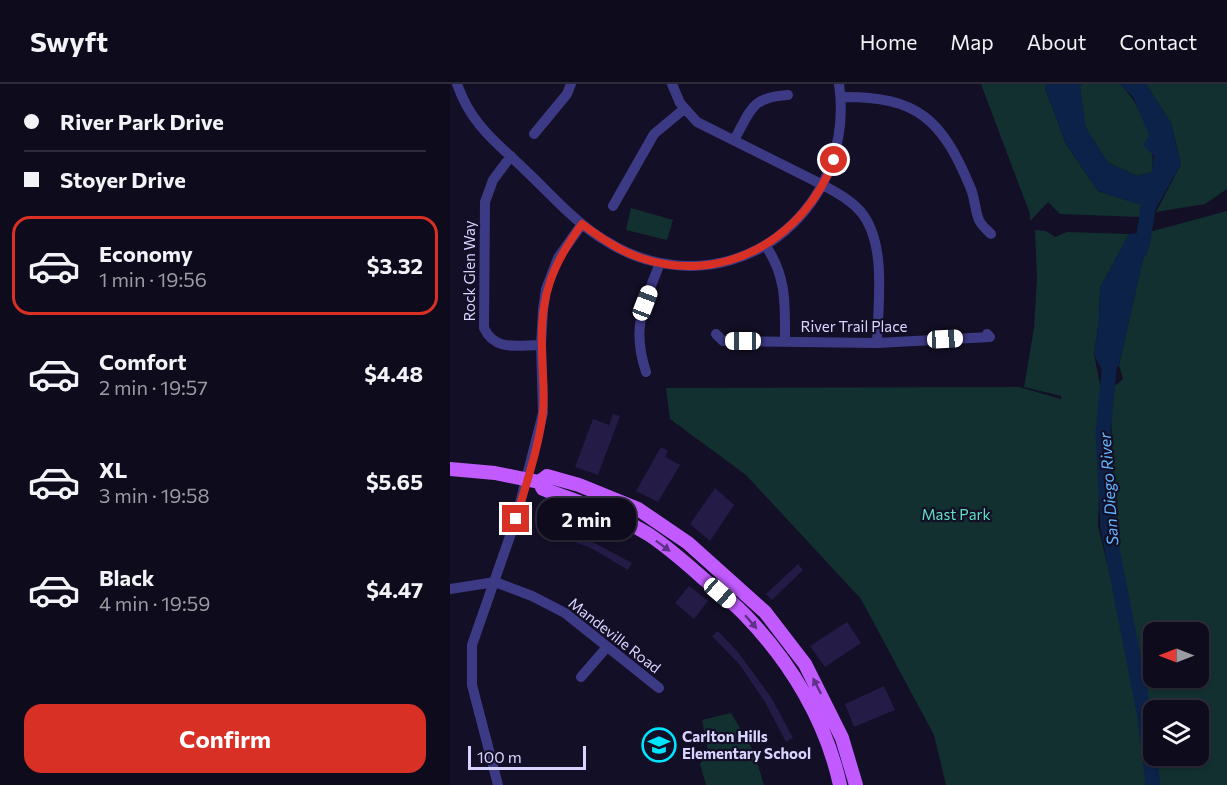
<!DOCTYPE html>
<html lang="en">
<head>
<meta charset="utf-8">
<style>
  body { margin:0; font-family:Commissioner,sans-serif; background:#171425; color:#f1f3f6; height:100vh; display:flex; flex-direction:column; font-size:22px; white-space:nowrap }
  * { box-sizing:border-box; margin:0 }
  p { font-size:20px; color:#9b9ba3 }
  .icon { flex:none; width:33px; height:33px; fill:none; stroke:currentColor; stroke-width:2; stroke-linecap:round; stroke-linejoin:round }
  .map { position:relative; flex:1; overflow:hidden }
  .drawer { display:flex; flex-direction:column; background:#0e0b1c; width:450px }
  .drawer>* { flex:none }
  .hud { display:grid; align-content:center; height:132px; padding:0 24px; background:#0e0b1c }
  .needle { width:39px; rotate:270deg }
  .controls { position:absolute; left:693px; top:538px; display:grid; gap:12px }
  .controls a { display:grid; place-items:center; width:66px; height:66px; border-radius:12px; background:#0e0b1c; box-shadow:0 2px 4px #0004,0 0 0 2px #2e2b3b; font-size:30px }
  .scale { position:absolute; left:18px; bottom:15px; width:118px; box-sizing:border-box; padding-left:6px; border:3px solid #d9d4ff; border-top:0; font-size:16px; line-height:21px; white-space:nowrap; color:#d9d4ff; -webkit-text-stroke:4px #130f26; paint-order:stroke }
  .end { position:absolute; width:27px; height:27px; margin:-14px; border:8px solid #d93025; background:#fff; box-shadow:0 0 0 3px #fff }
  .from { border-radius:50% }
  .bubble { position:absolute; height:42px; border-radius:18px; background:#0e0b1c; box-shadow:0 2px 4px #0004,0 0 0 2px #2e2b3b; font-size:20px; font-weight:700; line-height:42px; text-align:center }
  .car { position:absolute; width:18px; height:36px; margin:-18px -9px; border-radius:8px; box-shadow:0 0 4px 2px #0007; background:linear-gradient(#fff 24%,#345 0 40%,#fff 0 76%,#345 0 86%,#fff 0) }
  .hud b { display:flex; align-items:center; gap:21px; height:57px; font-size:22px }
  .hud b+b { border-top:2px solid #2e2b3b }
  .hud i { width:15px; height:15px; background:#f1f3f6 }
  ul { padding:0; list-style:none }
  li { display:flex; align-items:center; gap:18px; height:99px; margin:0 12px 9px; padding:0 12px; border:3px solid transparent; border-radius:18px }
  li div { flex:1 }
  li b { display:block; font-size:22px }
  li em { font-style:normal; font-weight:700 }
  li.on { border-color:#d93025 }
  li>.icon { width:54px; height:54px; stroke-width:1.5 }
  .cta { display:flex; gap:12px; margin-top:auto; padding:12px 24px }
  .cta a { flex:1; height:69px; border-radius:18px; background:#d93025; color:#fff; font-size:24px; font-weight:700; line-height:69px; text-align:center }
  header { display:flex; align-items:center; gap:36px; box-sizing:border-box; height:84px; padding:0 30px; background:#0e0b1c; border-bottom:2px solid #2e2b3b }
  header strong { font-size:28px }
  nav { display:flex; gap:33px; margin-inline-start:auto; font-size:21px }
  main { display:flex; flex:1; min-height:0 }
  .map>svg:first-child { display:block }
  .green { fill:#12302f; fill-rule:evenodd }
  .water { fill:#0c2248 }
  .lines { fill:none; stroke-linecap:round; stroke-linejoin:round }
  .river { stroke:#0c2248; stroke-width:15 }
  .building { fill:#241b47 }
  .minor { stroke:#3d3a85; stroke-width:10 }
  .major { stroke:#c25bff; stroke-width:14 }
  .oneway { fill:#623188 }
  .route { stroke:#d93025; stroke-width:8 }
  .labels { text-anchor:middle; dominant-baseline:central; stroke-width:4.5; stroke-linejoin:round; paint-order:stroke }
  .street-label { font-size:15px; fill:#d9d4ff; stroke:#130f26 }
  .park-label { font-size:15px; fill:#5fe0c0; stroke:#130f26 }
  .poi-label { font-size:15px; font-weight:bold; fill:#d9d4ff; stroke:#130f26; text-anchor:start }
  .water-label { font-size:16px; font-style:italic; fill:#62b6ff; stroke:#130f26 }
</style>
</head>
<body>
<header>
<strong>Swyft</strong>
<nav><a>Home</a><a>Map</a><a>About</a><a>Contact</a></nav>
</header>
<main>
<section class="drawer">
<div class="hud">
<b><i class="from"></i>River Park Drive</b>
<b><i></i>Stoyer Drive</b>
</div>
<ul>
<li class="on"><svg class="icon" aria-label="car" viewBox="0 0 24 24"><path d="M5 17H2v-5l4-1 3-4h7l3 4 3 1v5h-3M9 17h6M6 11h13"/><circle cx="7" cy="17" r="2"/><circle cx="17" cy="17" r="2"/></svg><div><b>Economy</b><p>1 min · 19:56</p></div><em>$3.32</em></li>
<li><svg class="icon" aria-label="car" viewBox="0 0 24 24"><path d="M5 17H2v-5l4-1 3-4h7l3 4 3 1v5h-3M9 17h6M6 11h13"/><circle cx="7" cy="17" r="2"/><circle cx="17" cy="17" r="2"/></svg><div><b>Comfort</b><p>2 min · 19:57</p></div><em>$4.48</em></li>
<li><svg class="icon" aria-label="car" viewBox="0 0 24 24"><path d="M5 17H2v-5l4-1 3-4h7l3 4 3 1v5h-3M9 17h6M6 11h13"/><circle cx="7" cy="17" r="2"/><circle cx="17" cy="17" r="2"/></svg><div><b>XL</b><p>3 min · 19:58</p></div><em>$5.65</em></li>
<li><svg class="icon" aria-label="car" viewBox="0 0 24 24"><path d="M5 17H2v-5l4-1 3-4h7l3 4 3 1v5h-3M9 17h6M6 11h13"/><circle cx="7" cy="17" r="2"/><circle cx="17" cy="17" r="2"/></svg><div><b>Black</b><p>4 min · 19:59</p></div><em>$4.47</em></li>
</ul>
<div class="cta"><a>Confirm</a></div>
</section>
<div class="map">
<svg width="777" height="701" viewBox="0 0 777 701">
  <rect width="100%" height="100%" fill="#130f26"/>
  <!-- green -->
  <path class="green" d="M531,0H597L595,4L616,60L648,107L692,121L695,129L689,133L610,130L598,118L580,137V130Z
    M632,0H670C692,22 706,57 702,88L687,92L658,79L636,44L633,33L630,3Z
    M696,0H777V105L755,120L706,128L731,80L721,39Z
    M181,124L223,136L217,156L176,146Z
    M777,127V701H709L705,672H748V627H704L703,659L663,442L661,305L673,295L669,281L699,148ZM704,549H748V594H704Z
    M585,146L596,147L605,153L617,148L679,150L650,204L649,236L644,270L652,311L648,442L682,580L700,701H496L484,651L411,515L296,391L220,335L216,304L569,303L611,315V312L574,303L584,244L587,194Z
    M281,629L304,668L314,701H256L250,680L258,667L252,636Z"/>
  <!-- water -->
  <path class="water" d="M597,0H632L630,3L636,44L658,79L687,92L702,88L704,72L693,61L699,51L683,13L670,0H696L721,39L731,80L700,135L691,121L648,107L616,60L595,4Z
    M699,148L669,281L657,295L644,271L649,236L650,204L679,150Z"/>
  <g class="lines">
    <!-- river -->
    <path class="river" d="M690,167L693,157L700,112
      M660,277L653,348L658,444L695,633L703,701"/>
  </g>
  <!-- building -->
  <path class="building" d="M163,330L170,332L148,391L125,383L143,335L159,341Z
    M211,363L218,367L215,373L230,381L208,418L186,407Z
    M265,404L284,421L260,457L240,440Z
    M93,439L135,454L182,479L178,486L141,464L91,446Z
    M348,480L353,486L322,516L316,510Z
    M239,502L258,517L244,535L225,519Z
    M397,538L411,559L375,583L360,562Z
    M268,547L287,567L321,613L343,654L336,658L315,618L289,580L262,552Z
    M434,602L445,626L404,643L395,620Z"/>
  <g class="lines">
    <!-- minor -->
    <path class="minor" d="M7,0C12,14 19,28 29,40C41,56 59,70 74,85C100,109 125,139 156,157C170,166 186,173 202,177C312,205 405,109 389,0
      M222,0L230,19L247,38L373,101C387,109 401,116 411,128C437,160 428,219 427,259
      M391,13C468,12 492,35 521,105C525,115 525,127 529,136C531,141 537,146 541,150
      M84,50L117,10L121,0
      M284,56C301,27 300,13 338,11
      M61,72L43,96L35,118L34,244C45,268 69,261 91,261
      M163,122L204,50L234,25
      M315,161C337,192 335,221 335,257
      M266,250L273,257L427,259L540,253L537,250
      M196,288C181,243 194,221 210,179
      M0,505L45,498L82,512L115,529L209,604
      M131,593L157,563
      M48,701L22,601V561L66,435L93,329L91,261L93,226L96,205L108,174L132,140"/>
    <!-- major -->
    <path class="major" d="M0,385L45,389L89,398L93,405C130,418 165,430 198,450C218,463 237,480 255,496C268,507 284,519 296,532C341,579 376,637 390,701
      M89,398L97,392L129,401L188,425L238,459L315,528L355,580L392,654L406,701"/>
  </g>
  <!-- one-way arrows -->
  <defs><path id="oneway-solid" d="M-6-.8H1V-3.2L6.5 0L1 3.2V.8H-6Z" transform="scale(1.5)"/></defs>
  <g class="oneway">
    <use href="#oneway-solid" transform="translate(213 462) rotate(37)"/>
    <use href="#oneway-solid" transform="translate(301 538) rotate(49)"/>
    <use href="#oneway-solid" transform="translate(367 602) rotate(-117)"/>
  </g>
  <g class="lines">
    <!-- route -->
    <path class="route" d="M66,435C76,400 89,363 93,328C95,306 92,285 92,263C90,212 102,181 132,140C150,153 169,167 191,174C274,202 355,154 384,76"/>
  </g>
  <!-- icons -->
  <defs>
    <symbol id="school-ring" viewBox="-11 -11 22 22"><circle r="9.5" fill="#130f26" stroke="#00e5ff" stroke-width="1.5"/><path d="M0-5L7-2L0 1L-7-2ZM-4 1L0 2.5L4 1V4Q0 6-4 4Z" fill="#00e5ff"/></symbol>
  </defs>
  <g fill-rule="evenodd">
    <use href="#school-ring" x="190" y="642" width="38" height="38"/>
  </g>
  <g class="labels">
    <!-- street labels -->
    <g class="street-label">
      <text transform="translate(19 187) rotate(-90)">Rock Glen Way</text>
      <text x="404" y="242">River Trail Place</text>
      <text transform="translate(165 551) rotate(38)">Mandeville Road</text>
    </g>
    <!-- park labels -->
    <g class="park-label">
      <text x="506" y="430">Mast Park</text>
    </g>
    <!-- poi labels -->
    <g class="poi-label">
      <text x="232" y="652">Carlton Hills<tspan x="232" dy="17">Elementary School</tspan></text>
    </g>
    <!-- water labels -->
    <g class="water-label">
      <text transform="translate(658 405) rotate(-94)">San Diego River</text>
    </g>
  </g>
</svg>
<div class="controls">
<a><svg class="needle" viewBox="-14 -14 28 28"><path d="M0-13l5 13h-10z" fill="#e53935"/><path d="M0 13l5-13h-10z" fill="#9b9ba3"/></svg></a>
<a><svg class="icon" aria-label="layers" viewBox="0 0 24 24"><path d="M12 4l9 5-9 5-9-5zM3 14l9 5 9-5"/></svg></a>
</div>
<div class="scale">100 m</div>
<i class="end from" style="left:384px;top:76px"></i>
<i class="end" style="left:66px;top:435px"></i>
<div class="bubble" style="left:87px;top:414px;width:99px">2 min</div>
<i class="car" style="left:195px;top:219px;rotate:21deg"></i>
<i class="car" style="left:495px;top:255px;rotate:87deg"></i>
<i class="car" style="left:293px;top:257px;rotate:270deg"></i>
<i class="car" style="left:270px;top:509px;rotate:131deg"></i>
</div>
</main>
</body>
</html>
